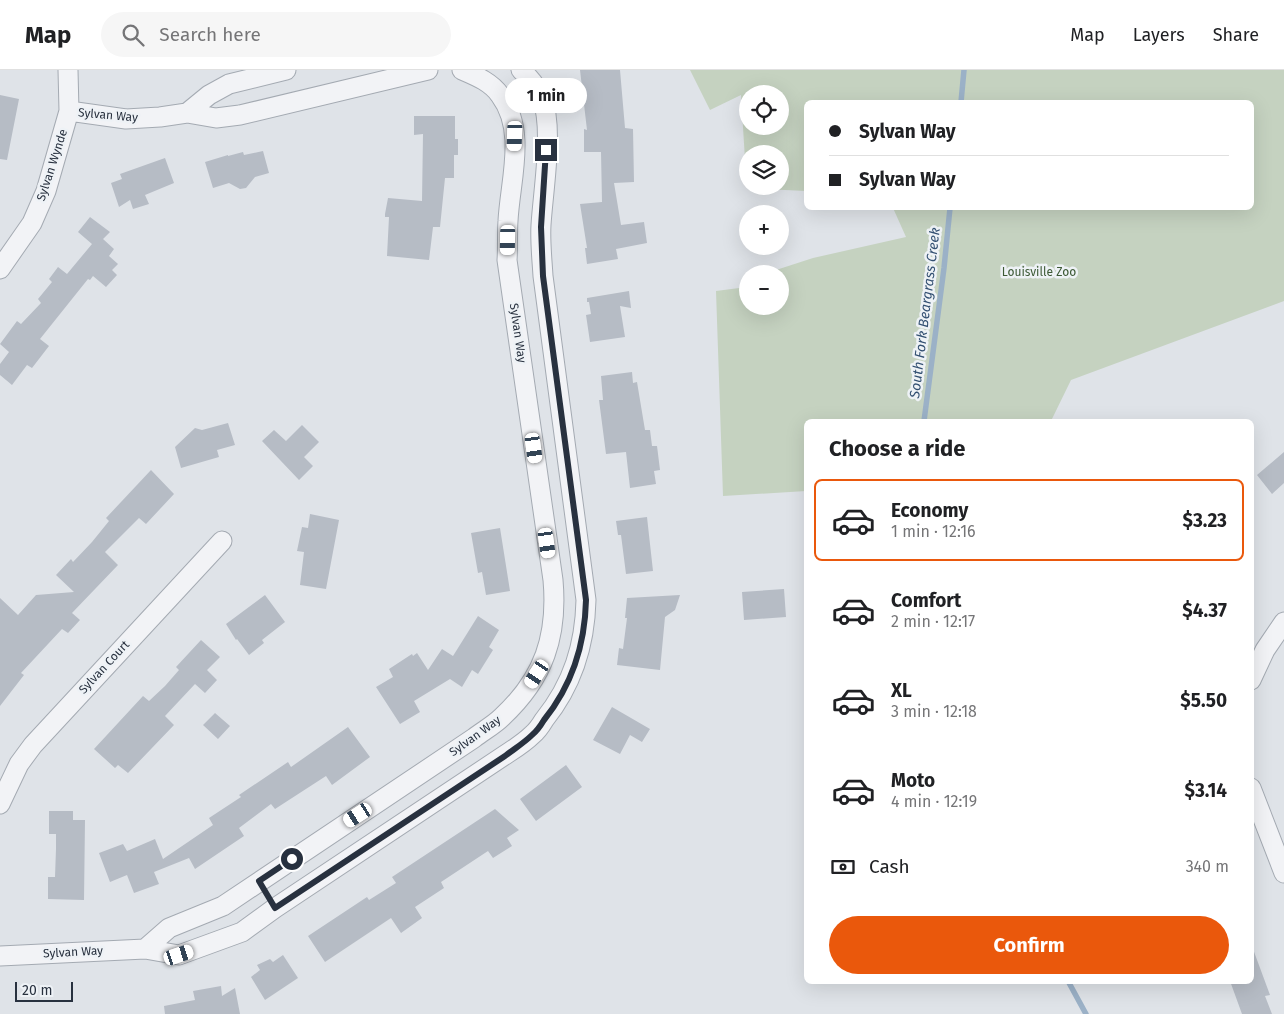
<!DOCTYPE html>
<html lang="en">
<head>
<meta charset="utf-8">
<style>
  body { margin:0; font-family:"Fira Sans",sans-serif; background:#f6f6f6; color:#202124; height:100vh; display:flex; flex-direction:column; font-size:19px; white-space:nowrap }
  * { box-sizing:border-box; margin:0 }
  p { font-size:16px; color:#757577 }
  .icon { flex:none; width:28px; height:28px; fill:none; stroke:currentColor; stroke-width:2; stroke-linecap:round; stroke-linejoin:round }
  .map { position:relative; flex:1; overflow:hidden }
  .panel { position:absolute; left:804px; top:349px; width:450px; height:565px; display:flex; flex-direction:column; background:#fff; border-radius:8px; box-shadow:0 5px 20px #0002 }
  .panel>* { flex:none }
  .hud { position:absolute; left:804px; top:30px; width:450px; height:110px; border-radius:8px; box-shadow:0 5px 20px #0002; display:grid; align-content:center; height:110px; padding:0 25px; background:#fff }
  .controls { position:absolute; left:739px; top:15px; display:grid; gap:10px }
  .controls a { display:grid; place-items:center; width:50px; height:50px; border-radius:50%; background:#fff; box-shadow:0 5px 20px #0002; font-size:25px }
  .scale { position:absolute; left:15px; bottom:12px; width:58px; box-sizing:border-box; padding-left:5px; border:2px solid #28313f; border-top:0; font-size:14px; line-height:18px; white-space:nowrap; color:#28313f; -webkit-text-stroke:4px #eef2f6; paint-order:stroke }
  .end { position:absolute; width:22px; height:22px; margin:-11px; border:6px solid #28313f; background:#fff; box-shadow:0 0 0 2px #fff }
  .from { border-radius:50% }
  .bubble { position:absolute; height:35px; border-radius:18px; background:#fff; box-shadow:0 5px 20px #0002; font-size:16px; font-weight:700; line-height:35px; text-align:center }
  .car { position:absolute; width:15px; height:30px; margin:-15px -8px; border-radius:6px; box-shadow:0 0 4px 1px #0007; background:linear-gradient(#fff 24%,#345 0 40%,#fff 0 76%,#345 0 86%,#fff 0) }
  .hud b { display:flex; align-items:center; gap:18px; height:48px; font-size:19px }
  .hud b+b { border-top:1px solid #e0e0e0 }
  .hud i { width:12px; height:12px; background:#202124 }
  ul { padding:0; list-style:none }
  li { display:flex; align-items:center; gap:15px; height:82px; margin:0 10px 8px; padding:0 15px; border:2px solid transparent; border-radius:8px }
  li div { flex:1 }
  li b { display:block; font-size:19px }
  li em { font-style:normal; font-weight:700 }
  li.active { border-color:#ea580c }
  li>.icon { width:45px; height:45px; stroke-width:1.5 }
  h2 { padding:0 25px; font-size:22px; line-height:60px }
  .pay { display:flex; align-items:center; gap:12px; height:55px; padding:0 25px; font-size:19px }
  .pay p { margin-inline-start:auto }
  .action { display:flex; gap:10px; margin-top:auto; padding:10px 25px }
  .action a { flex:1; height:58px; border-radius:30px; background:#ea580c; color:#fff; font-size:20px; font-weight:700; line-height:58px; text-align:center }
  header { display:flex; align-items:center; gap:30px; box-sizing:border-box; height:70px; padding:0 25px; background:#fff; border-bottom:1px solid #e0e0e0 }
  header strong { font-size:24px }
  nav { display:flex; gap:28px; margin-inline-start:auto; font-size:18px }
  .search { width:350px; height:45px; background:#f6f6f6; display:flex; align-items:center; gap:12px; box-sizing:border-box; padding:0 18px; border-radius:28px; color:#757577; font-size:19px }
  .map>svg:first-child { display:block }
  .green { fill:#c5d2c0; fill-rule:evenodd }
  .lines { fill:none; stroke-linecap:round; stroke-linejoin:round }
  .stream { stroke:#9bb1c7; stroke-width:5.5 }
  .building { fill:#b6bcc5 }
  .minor-casing { stroke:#a4aab2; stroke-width:21 }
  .minor { stroke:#f2f3f6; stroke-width:19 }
  .route { stroke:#28313f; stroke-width:6 }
  .labels { text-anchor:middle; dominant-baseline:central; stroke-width:5; stroke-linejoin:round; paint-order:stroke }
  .street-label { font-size:12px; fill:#28313f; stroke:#eef2f6 }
  .park-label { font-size:12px; fill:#3d5a36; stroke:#eef2f6 }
  .water-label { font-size:14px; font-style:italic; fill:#335072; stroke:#eef2f6 }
</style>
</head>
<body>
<header>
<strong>Map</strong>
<div class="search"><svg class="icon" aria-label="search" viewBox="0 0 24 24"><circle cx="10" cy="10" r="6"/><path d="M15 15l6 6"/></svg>Search here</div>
<nav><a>Map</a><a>Layers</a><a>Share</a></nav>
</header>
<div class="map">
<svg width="1284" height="944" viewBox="0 0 1284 944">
  <rect width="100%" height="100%" fill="#dfe3e8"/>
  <!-- green -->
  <path class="green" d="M690,0H1284V231L1071,310L1051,351H806V421L723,426L716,221L747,217L748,236H780V204H772L776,200L813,188L906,167L893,138H1251V32H806V121L764,119L760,116H780V84H748L747,108L746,106L741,25L710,40ZM748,24H780V56H748Z"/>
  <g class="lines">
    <!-- stream -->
    <path class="stream" d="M961,32L964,0
      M924,351L944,198L950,138
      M1068,911L1086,944"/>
  </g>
  <!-- building -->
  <path class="building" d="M580,0H620L625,58L633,59L634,112L614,113L621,155L644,152L647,173L616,179L618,189L587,194L585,178H587L580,134L602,132L601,82H584V59L587,60Z
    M0,25L19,29L7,90L0,89Z
    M414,46H455V69H458V85H454V108H445L440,157H433L429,190L387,186L389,147H385V144L388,128L422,131L423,64L414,65Z
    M263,81L269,103L255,107L246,118L240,119L229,113L213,118L205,92L228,85V86L243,82L244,85Z
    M165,88L174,113L145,125L149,134L133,139L130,130L119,137L111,113L122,109L120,104Z
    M90,147L110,162L103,169L114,179L109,186L118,194L112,200L117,205L106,217L93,206L90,210L88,209L40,269L49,276L32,298L27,295L12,315L0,305V294L9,282L0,274L17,251L21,254L41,233L38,229L52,212L49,209L58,197L67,204L92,174L78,162Z
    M629,221L631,238L620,236L625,267L590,272L586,245L591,244L589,232H587V228Z
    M632,302L633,313L637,312L645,360H650L652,376H657L660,400L654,401L656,414L630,418L626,382L606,384L599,330H603L601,306Z
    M228,353L235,375L217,380L219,387L181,398L175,377L195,358L202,360Z
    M302,355L319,372L304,387L313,396L299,410L262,371L274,360L286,371Z
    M1284,382V413L1272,424L1257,405Z
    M151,400L174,424L146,454L139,448L105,482L118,495L72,543L80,550L68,563L62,559L21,603L24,605L0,636V528L18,545L36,525L74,522L56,505L71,489L73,492L92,472L109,451L106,448Z
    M310,444L339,450L326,519L300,515L304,482L297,481L302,457L308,458Z
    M647,447L653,501L626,504L621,465H618L616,451Z
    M500,458L510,521L486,525L482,502L478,503L471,463Z
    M784,519L786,547L744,550L742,522Z
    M265,525L285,552L262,570L264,573L249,585L237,569L236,570L226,554Z
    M680,525L675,540L665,547L660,600L617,595L619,578L623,579L627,548H625L627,528Z
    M478,546L499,560L489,577L493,580L478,604L472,600L462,617L450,609L414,631L420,642L400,654L376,617L393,607L389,599L412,584L413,586L417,583L428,600L442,579L453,586Z
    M201,570L220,587L207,600L217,610L205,623L195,614L165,646L174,655L128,703L118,695L115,698L94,679L143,626L149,631L165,616L179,600L176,597Z
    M612,637L650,659L642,672L630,665L620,684L593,670Z
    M215,643L230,656L218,669L203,655Z
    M348,657L370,687L332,715L326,706L275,739L271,734L239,758L244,766L195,799L189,788L154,802L159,814L134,823L127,805L110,812L99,783L123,774L127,781L155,769L163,789L213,755L209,748L241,727L239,725L288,692L291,697Z
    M566,695L582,717L536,751L520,729Z
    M495,739L519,760L507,768L512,776L493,788L488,781L441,812L444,818L415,837L422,848L401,863L391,848L325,892L308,866L367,827L369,830L396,813L392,807Z
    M49,741H73V750H85L84,830L48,829V807H55L56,779V764H49Z
    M1253,879L1270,925L1265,926L1272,944H1242L1230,911H1251V880Z
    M283,885L298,908L265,930L251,907L260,900L257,895L270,889L273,892Z
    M221,916L222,926L235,918L240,944H165L164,936L195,930L193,921Z"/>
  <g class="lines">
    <defs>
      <path id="minor" d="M69,41L126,49L160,47L187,43L216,48L240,45L428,0
        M187,43L209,25L229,14L286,0
        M0,199L32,153L46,121L69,41L68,0
        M1251,610L1265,580L1284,552
        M1251,718L1284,803
        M0,734L19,694L33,675L222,471
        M145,879L169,858L223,836L474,668C483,661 494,655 502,647C544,608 558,566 553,510L507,190C508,177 507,164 508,151C510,110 527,61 500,25C491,12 476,6 462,0
        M0,886L145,879L179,885L242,862L275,838L505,685C514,679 524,673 532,665C537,661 541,655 544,650C573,614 585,575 586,530L543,206C542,189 540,172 541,155C543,121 554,59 542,28C537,17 530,8 521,0"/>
    </defs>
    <!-- minor casing -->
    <use href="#minor" class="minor-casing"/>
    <!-- minor -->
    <use href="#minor" class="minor"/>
  </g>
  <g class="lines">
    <!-- route -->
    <path class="route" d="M292,789L259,811L275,838L505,686C514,679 524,673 532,665C537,661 541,655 544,650C573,614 585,575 586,530L543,206L541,157L546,80"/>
  </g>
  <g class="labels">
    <!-- street labels -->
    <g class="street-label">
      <text transform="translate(108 45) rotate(5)">Sylvan Way</text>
      <text transform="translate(52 95) rotate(-72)">Sylvan Wynde</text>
      <text transform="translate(518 263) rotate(82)">Sylvan Way</text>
      <text transform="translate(104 597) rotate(-47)">Sylvan Court</text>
      <text transform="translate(475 666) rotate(-36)">Sylvan Way</text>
      <text transform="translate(73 882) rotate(-3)">Sylvan Way</text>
    </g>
    <!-- park labels -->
    <g class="park-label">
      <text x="1039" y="202">Louisville Zoo</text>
    </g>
    <!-- water labels -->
    <g class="water-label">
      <text transform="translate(925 243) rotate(-83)">South Fork Beargrass Creek</text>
    </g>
  </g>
</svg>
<div class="controls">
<a><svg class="icon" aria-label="locate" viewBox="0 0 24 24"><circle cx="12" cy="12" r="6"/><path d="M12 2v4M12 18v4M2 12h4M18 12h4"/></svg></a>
<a><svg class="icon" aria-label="layers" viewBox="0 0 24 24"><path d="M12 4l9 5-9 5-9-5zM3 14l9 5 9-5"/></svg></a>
<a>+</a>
<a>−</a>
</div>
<div class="scale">20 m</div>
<i class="end from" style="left:292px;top:789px"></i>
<i class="end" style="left:546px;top:80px"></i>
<div class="bubble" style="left:505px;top:8px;width:82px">1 min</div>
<i class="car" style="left:515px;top:66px;rotate:182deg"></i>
<i class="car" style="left:508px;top:170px;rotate:181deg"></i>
<i class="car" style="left:534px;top:378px;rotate:172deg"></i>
<i class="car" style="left:547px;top:473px;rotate:172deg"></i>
<i class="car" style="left:537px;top:604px;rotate:213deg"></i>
<i class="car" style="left:358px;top:745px;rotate:237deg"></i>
<i class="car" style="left:179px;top:885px;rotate:72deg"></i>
<div class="hud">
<b><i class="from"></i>Sylvan Way</b>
<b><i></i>Sylvan Way</b>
</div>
<section class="panel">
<h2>Choose a ride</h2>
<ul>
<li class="active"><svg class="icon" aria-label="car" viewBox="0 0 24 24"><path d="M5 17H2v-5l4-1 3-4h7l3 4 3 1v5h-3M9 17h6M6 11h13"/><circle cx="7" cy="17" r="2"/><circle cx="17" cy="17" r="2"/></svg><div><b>Economy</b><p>1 min · 12:16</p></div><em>$3.23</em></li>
<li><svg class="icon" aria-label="car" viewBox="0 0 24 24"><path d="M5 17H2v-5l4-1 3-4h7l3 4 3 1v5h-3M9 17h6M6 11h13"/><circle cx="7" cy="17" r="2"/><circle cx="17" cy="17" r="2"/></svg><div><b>Comfort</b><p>2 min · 12:17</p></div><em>$4.37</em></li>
<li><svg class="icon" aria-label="car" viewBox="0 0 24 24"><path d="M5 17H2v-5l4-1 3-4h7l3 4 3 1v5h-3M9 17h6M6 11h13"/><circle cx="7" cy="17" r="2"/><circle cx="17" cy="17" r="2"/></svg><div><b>XL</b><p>3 min · 12:18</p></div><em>$5.50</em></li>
<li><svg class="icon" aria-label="car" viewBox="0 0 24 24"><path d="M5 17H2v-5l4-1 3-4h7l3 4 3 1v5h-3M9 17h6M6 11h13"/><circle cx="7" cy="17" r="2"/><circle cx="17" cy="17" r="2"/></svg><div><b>Moto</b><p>4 min · 12:19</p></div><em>$3.14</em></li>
</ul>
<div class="pay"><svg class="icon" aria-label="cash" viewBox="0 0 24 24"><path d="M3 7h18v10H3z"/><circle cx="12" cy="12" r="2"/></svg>Cash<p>340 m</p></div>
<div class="action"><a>Confirm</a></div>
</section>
</div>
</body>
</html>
